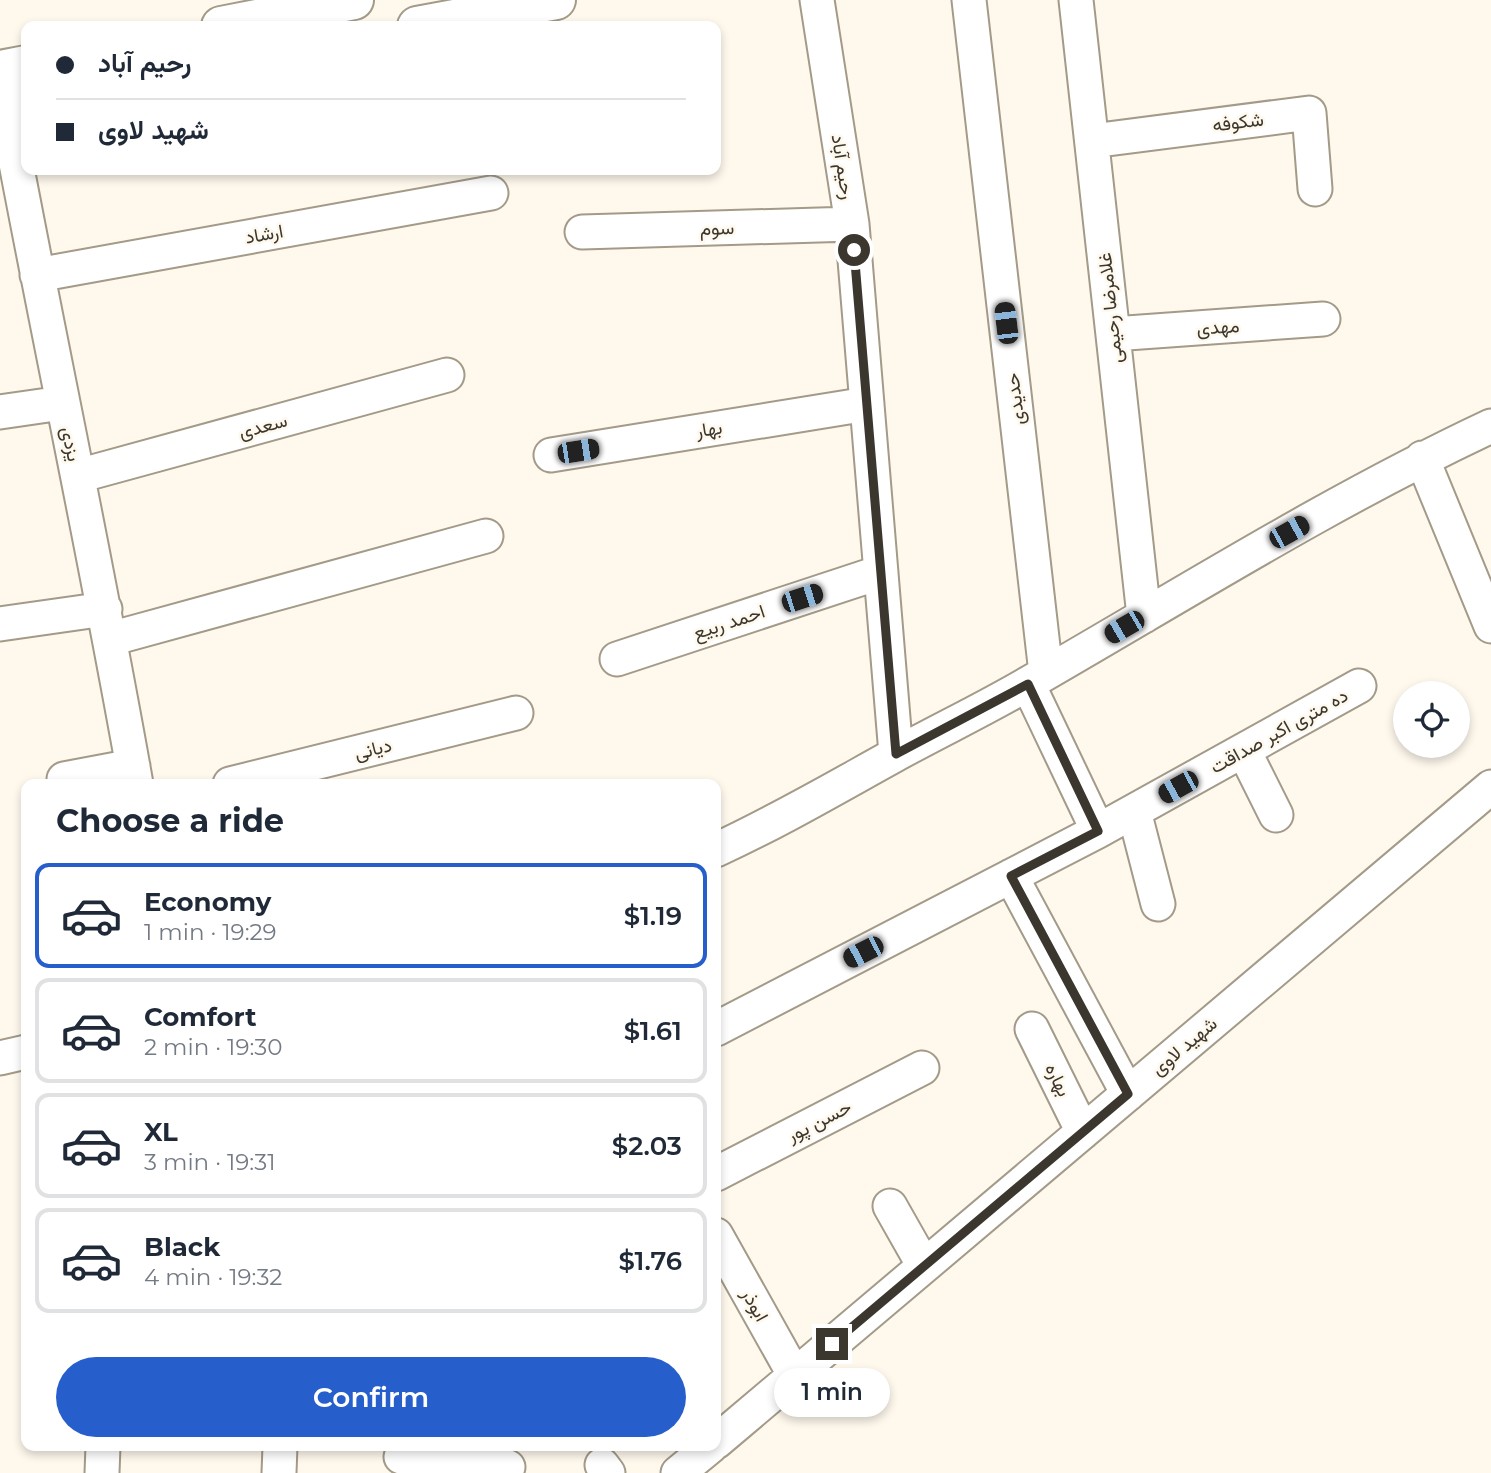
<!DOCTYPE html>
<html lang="en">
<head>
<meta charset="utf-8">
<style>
  body { margin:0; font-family:Montserrat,Vazirmatn,sans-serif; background:#f6f6f7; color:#1f2937; height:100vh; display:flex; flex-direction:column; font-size:26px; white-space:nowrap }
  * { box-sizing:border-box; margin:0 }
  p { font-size:23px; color:#747a83 }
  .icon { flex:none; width:38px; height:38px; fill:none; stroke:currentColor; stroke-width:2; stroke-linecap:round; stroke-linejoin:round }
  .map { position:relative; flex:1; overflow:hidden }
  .side { position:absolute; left:21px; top:779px; width:700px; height:672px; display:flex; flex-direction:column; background:#fff; border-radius:14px; box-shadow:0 4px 10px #0003 }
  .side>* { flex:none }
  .hud { position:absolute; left:21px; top:21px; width:700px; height:154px; border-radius:14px; box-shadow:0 4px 10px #0003; display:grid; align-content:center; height:154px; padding:0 35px; background:#fff }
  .buttons { position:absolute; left:1393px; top:681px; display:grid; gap:14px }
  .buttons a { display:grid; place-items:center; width:77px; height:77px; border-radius:50%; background:#fff; box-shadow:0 4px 10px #0003; font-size:35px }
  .end { position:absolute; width:32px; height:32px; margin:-16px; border:9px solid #3b372f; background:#fff; box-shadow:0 0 0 4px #fff }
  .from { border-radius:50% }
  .bubble { position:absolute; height:49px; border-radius:24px; background:#fff; box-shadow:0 4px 10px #0003; font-size:23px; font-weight:600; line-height:49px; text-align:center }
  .car { position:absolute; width:21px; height:42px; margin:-21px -10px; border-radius:9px; box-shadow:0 0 5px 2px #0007; background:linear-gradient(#222 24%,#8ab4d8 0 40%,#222 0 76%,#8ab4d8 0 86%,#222 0) }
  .hud b { display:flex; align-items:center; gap:24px; height:66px; font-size:26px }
  .hud b+b { border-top:2px solid #e0e1e3 }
  .hud i { width:18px; height:18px; background:#1f2937 }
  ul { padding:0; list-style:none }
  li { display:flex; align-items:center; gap:21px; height:105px; margin:0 14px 10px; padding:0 21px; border:4px solid #e0e1e3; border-radius:14px }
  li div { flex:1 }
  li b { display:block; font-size:26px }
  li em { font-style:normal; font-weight:600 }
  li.active { border-color:#265ecb }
  li>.icon { width:63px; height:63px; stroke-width:1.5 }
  h2 { padding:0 35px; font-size:32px; line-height:84px }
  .action { display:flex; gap:14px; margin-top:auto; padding:14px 35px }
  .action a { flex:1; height:80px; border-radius:42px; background:#265ecb; color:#fff; font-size:28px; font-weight:600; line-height:80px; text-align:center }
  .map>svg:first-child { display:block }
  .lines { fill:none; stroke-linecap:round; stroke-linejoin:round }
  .minor-casing { stroke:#a39a88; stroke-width:37 }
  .major-casing { stroke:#a39a88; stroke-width:42 }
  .minor { stroke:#fff; stroke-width:33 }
  .major { stroke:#fff; stroke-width:38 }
  .route { stroke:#3b372f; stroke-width:9 }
  .labels { text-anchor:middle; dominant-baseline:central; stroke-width:5; stroke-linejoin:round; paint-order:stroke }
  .street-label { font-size:19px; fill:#3b372f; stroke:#fef8ed }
</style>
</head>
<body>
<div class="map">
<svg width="1491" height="1473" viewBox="0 0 1491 1473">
  <rect width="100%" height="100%" fill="#fef8ed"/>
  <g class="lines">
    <defs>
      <path id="minor" d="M817,0L852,224L896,754
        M969,0L1046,673
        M1076,0L1144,616
        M1,78L5,105C47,331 96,557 136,784
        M1092,141L1309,113L1315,189
        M582,232L852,224
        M37,275L491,193
        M1113,334L1323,319
        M0,412L62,403
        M551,455L867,404
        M1422,458L1491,626
        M78,476L447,375
        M0,624L105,609
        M110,639L486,536
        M617,659L881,572
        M1028,684L1098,831
        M1244,751L1276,815
        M64,779L133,766
        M230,784L516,713
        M1134,811L1158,904
        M716,850C777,822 835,788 893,756C938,731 985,709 1029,683C1182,595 1331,501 1491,426
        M1011,876L1128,1094
        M716,1029L1098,831L1359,686
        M1032,1029L1083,1132
        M0,1058L26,1052
        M716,1174L922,1068
        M890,1206L924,1266
        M716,1235L795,1376
        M716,1442L1491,787
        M401,1457L508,1467
        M602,1465L608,1473
        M102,1473L103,1446
        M279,1473L280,1446
        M678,1473L711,1446"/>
      <path id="major" d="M221,26L354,0
        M417,26L556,0
        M0,70L26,65
        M0,106L26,101"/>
    </defs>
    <!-- minor casing -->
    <use href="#minor" class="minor-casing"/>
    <!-- major casing -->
    <use href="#major" class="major-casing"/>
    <!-- minor -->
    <use href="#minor" class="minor"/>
    <!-- major -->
    <use href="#major" class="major"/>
  </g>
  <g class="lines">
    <!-- route -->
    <path class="route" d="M832,1344L1128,1094L1011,876L1098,831L1028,684L896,754L854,250"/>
  </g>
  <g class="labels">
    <!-- street labels -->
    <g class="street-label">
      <text transform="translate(1238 122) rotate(-7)">شکوفه</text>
      <text transform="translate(843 167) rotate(81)">رحیم آباد</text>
      <text transform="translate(717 228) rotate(-2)">سوم</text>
      <text transform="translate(264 234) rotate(-10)">ارشاد</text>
      <text transform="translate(1110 308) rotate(-96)">غلامرضا رحیمی</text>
      <text transform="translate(1218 327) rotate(-4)">مهدی</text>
      <text transform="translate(1015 399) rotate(-97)">حدیدی</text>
      <text transform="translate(263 426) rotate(-15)">سعدی</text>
      <text transform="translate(709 429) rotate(-9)">بهار</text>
      <text transform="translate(71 444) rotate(78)">یزدی</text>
      <text transform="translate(729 622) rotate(-18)">احمد ربیع</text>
      <text transform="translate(1279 731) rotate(-29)">ده متری اکبر صداقت</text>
      <text transform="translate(373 749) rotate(-14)">دیانی</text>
      <text transform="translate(1184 1046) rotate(-40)">شهید لاوی</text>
      <text transform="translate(1058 1080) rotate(64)">بهاره</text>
      <text transform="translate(819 1121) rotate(-27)">حسن پور</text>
      <text transform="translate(755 1305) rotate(61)">ابوذر</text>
    </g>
  </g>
</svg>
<div class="buttons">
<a><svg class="icon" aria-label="locate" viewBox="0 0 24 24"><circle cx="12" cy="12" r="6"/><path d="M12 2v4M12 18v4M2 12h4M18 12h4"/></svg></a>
</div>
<i class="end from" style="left:854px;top:250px"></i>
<i class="end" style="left:832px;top:1344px"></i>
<div class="bubble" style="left:774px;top:1368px;width:116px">1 min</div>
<i class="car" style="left:1006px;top:323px;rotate:353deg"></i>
<i class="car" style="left:578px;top:451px;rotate:81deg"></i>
<i class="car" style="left:1289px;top:532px;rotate:61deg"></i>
<i class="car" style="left:802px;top:598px;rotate:72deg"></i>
<i class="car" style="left:1124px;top:627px;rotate:240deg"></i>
<i class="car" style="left:1178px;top:787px;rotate:241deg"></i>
<i class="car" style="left:863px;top:952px;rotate:243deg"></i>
<div class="hud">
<b><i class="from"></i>رحیم آباد</b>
<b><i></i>شهید لاوی</b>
</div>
<section class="side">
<h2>Choose a ride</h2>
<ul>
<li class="active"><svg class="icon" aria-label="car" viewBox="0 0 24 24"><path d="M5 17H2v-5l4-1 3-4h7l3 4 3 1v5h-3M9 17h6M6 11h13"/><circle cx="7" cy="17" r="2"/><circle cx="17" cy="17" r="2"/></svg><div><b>Economy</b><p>1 min · 19:29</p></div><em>$1.19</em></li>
<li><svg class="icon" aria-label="car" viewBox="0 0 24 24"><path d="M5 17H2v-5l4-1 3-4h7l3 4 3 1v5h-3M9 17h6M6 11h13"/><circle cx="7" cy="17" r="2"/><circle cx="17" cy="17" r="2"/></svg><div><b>Comfort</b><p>2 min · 19:30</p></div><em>$1.61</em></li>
<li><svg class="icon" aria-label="car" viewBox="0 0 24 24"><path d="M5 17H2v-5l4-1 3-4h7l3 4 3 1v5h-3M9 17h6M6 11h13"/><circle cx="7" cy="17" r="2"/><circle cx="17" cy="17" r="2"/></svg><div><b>XL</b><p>3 min · 19:31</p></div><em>$2.03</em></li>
<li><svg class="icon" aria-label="car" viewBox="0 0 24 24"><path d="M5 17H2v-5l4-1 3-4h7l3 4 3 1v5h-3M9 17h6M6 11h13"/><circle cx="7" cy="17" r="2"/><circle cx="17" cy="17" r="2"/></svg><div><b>Black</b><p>4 min · 19:32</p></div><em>$1.76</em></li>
</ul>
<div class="action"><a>Confirm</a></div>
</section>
</div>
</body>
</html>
